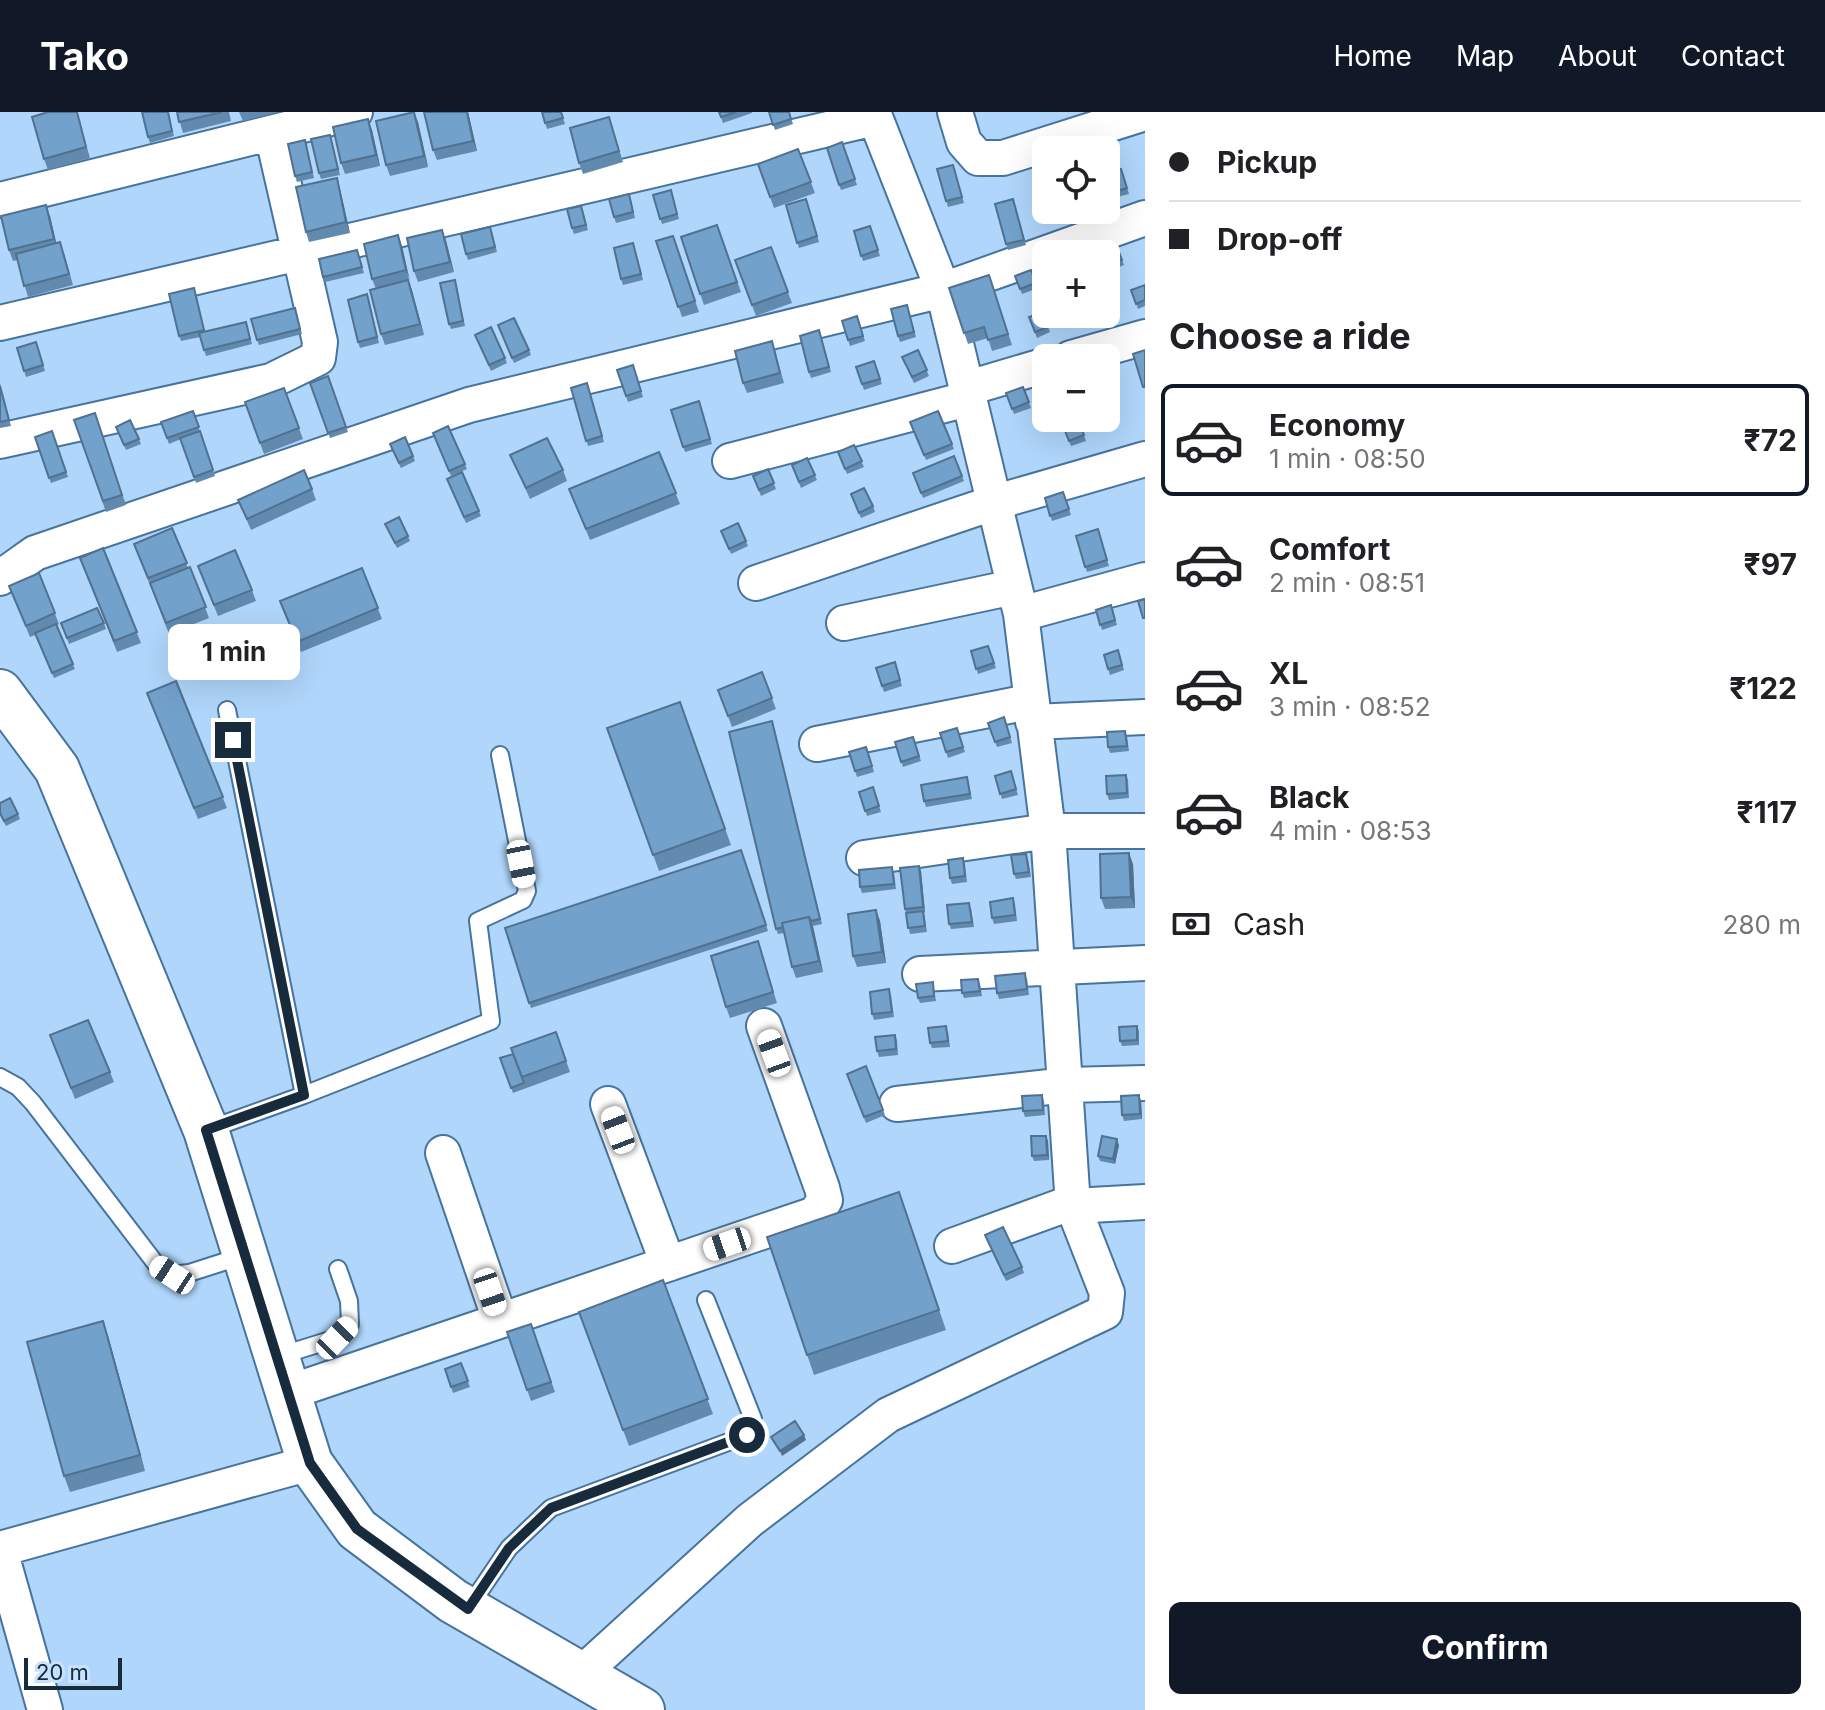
<!DOCTYPE html>
<html lang="en">
<head>
<meta charset="utf-8">
<style>
  body { margin:0; font-family:Inter,sans-serif; background:#f6f6f6; color:#202124; height:100vh; display:flex; flex-direction:column; font-size:30px; white-space:nowrap }
  * { box-sizing:border-box; margin:0 }
  p { font-size:26px; color:#757577 }
  .icon { flex:none; width:44px; height:44px; fill:none; stroke:currentColor; stroke-width:2; stroke-linecap:round; stroke-linejoin:round }
  .map { position:relative; flex:1; overflow:hidden }
  .details { display:flex; flex-direction:column; background:#fff; width:680px }
  .details>* { flex:none }
  .guide { display:grid; align-content:center; height:176px; padding:0 24px; background:#fff }
  .tools { position:absolute; left:1032px; top:24px; display:grid; gap:16px }
  .tools a { display:grid; place-items:center; width:88px; height:88px; border-radius:12px; background:#fff; box-shadow:0 8px 32px #0002; font-size:40px }
  .scale { position:absolute; left:24px; bottom:20px; width:98px; box-sizing:border-box; padding-left:8px; border:4px solid #182b3c; border-top:0; font-size:22px; line-height:28px; white-space:nowrap; color:#182b3c; -webkit-text-stroke:6px #c6e2fe; paint-order:stroke }
  .end { position:absolute; width:36px; height:36px; margin:-18px; border:10px solid #182b3c; background:#fff; box-shadow:0 0 0 4px #fff }
  .from { border-radius:50% }
  .bubble { position:absolute; height:56px; border-radius:12px; background:#fff; box-shadow:0 8px 32px #0002; font-size:26px; font-weight:700; line-height:56px; text-align:center }
  .car { position:absolute; width:24px; height:48px; margin:-24px -12px; border-radius:10px; box-shadow:0 0 6px 2px #0007; background:linear-gradient(#fff 24%,#345 0 40%,#fff 0 76%,#345 0 86%,#fff 0) }
  .guide b { display:flex; align-items:center; gap:28px; height:76px; font-size:30px }
  .guide b+b { border-top:2px solid #e0e0e0 }
  .guide i { width:20px; height:20px; background:#202124 }
  ul { padding:0; list-style:none }
  li { display:flex; align-items:center; gap:24px; height:112px; margin:0 16px 12px; padding:0 8px; border:4px solid transparent; border-radius:12px }
  li div { flex:1 }
  li b { display:block; font-size:30px }
  li em { font-style:normal; font-weight:700 }
  li.on { border-color:#111827 }
  li>.icon { width:72px; height:72px; stroke-width:1.5 }
  h2 { padding:0 24px; font-size:36px; line-height:96px }
  .pay { display:flex; align-items:center; gap:20px; height:88px; padding:0 24px; font-size:30px }
  .pay p { margin-inline-start:auto }
  .primary-button { display:flex; gap:16px; margin-top:auto; padding:16px 24px }
  .primary-button a { flex:1; height:92px; border-radius:12px; background:#111827; color:#fff; font-size:32px; font-weight:700; line-height:92px; text-align:center }
  header { display:flex; align-items:center; gap:48px; box-sizing:border-box; height:112px; padding:0 40px; background:#111827; color:#fff }
  header strong { font-size:38px }
  nav { display:flex; gap:44px; margin-inline-start:auto; font-size:28px }
  main { display:flex; flex:1; min-height:0 }
  .map>svg:first-child { display:block }
  .lines { fill:none; stroke-linecap:round; stroke-linejoin:round }
  .lane-casing { stroke:#47749d; stroke-width:20 }
  .street-casing { stroke:#47749d; stroke-width:38 }
  .secondary-casing { stroke:#47749d; stroke-width:48 }
  .lane { stroke:#fff; stroke-width:16 }
  .street { stroke:#fff; stroke-width:34 }
  .secondary { stroke:#fff; stroke-width:44 }
  .wall { fill:#628aaf }
  .shaded-wall { fill:#50718f }
  .building { fill:#72a1cc; stroke:#50718f; stroke-width:2 }
  .route { stroke:#182b3c; stroke-width:10 }
</style>
</head>
<body>
<header>
<strong>Tako</strong>
<nav><a>Home</a><a>Map</a><a>About</a><a>Contact</a></nav>
</header>
<main>
<div class="map">
<svg width="1145" height="1598" viewBox="0 0 1145 1598">
  <rect width="100%" height="100%" fill="#b0d6fb"/>
  <g class="lines">
    <defs>
      <path id="lane" d="M0,965L18,975L33,991L156,1152L172,1163L189,1161L242,1144
        M304,983L491,909L478,809L523,788L527,779L500,643
        M207,1018L304,983L227,598
        M279,1244L337,1226L350,1212L349,1189L338,1157
        M469,1495L509,1436L551,1396L747,1323L753,1307L706,1188"/>
      <path id="street" d="M955,0L964,30L978,46H1003L1145,1
        M0,88L355,0
        M0,211L875,6
        M1071,246L1145,225
        M965,277L1046,253
        M0,329L271,269L318,246L320,230L272,21
        M730,349L967,287
        M0,466L35,441L469,293L943,178L1145,106
        M756,471L993,391L1145,347
        M1021,502L1145,468
        M844,511L1014,475
        M1033,610L1145,605
        M817,632L1029,590
        M864,746L1048,719H1145
        M920,862L1145,851
        M608,992L668,1152
        M897,992L1067,973L1145,971
        M443,1041L500,1208
        M1073,1094L1145,1090
        M952,1134L1073,1090
        M290,1280L815,1102L825,1088L822,1076L764,914
        M0,1437L310,1351
        M0,1438L45,1598
        M582,1561L750,1408L888,1303L1105,1200L1107,1181L1073,1094L1048,719L1021,502L943,178L873,0"/>
      <path id="secondary" d="M0,580L57,657L206,1018L310,1351L357,1417L453,1489L642,1598"/>
    </defs>
    <!-- lane casing -->
    <use href="#lane" class="lane-casing"/>
    <!-- street casing -->
    <use href="#street" class="street-casing"/>
    <!-- secondary casing -->
    <use href="#secondary" class="secondary-casing"/>
    <!-- lane -->
    <use href="#lane" class="lane"/>
    <!-- street -->
    <use href="#street" class="street"/>
    <!-- secondary -->
    <use href="#secondary" class="secondary"/>
  </g>
  <!-- wall -->
  <path class="wall" d="M77,0L90,46L48,58L44,47Z
    M168,0L174,24L150,31L148,25Z
    M177,0H229L231,9L183,21Z
    M239,0H280L243,9Z
    M424,0H468L477,39L437,48L433,38Z
    M542,0H561L565,12L547,17Z
    M719,0H752V1L723,11Z
    M769,0H789L793,12L775,18Z
    M609,5L623,50L583,62L579,51Z
    M418,10L428,55L390,64L386,53Z
    M372,18L380,54L345,62L341,51Z
    M305,28L314,66L297,70L295,64Z
    M332,29L340,63L321,67L319,61Z
    M842,30L857,73L841,78L827,36Z
    M798,37L815,81L774,96L758,52Z
    M953,53L964,91L948,95L937,57Z
    M1121,57L1129,82L1113,86L1111,81Z
    M340,77L350,121L309,130L306,120Z
    M671,78L679,107L662,112L653,83Z
    M806,87L819,130L799,136L786,93Z
    M1013,87L1026,133L1008,138L1006,132Z
    M631,88L635,106L616,111L614,105Z
    M583,99L588,118L574,122L572,116Z
    M50,104L56,131L64,141L73,173L28,185L17,148L13,149L9,138Z
    M717,113L741,180L704,193L681,125Z
    M870,114L880,144L863,149L854,119Z
    M442,118L454,160L418,170L414,159Z
    M492,120L497,140L468,148L466,142Z
    M398,123L402,134L409,169L424,223L385,233L381,222L376,177L372,167Z
    M673,124L699,200L682,205L656,129Z
    M771,135L792,191L756,204L735,148Z
    M1117,135L1124,153L1107,160L1106,142Z
    M635,137L643,168L623,173L621,167Z
    M357,138L364,161L325,170L323,165Z
    M1031,158L1038,176L1022,182L1015,164Z
    M989,163L1012,233L992,239L988,226L968,232L949,176Z
    M455,168L465,214L451,217L449,212Z
    M1145,173V194L1138,197L1131,178Z
    M194,176L205,220L248,216L252,232L206,244L200,225L181,229L179,224Z
    M369,188L379,231L360,236L358,230Z
    M909,199L916,225L900,230L898,224Z
    M1043,200L1050,220L1037,226L1029,205Z
    M297,201L302,222L259,233L257,228Z
    M857,204L865,229L850,234L842,209Z
    M500,219L529,238L531,243L514,251Z
    M475,223L505,246L507,251L491,259Z
    M821,224L831,260L811,266L809,260Z
    M772,229L784,271L747,281L743,271Z
    M36,230L45,259L26,265L17,236Z
    M918,238L929,264L914,271L902,245Z
    M1106,248H1107L1113,265L1106,267Z
    M874,249L882,272L864,278L856,255Z
    M633,253L643,285L628,290L617,258Z
    M328,264L348,320L330,326L310,271Z
    M0,271L11,314L0,316Z
    M587,271L604,330L588,334L571,276Z
    M1023,275L1031,296L1014,302L1006,281Z
    M284,276L303,327L264,342L245,290Z
    M699,289L712,332L685,340L671,298Z
    M193,299L215,364L196,371L181,327L169,332L161,310Z
    M938,299L954,337L926,348L910,310Z
    M95,301L126,393L106,400L74,308Z
    M1060,306H1078L1086,329L1071,334Z
    M448,314L467,357L451,364L433,321Z
    M116,315L139,327L141,332L126,338Z
    M52,319L68,365L51,371L35,325Z
    M854,333L864,355L847,362L838,340Z
    M392,338L413,344L415,349L401,356Z
    M659,340L680,392L590,428L569,377Z
    M510,343L563,358L567,369L530,387Z
    M954,344L964,369L923,386L913,361Z
    M807,346L817,368L801,376L792,353Z
    M768,357L776,377L761,384L753,364Z
    M462,360L481,404L466,411L447,367Z
    M312,377L316,388L251,418L238,388Z
    M1063,380L1071,403L1052,409L1045,386Z
    M851,382L873,394L875,400L861,406Z
    M738,411L748,434L731,442L721,419Z
    M385,412L408,424L410,429L397,436Z
    M172,416L188,456L190,455L209,506L169,522L134,432Z
    M1098,417L1109,454L1087,460L1076,424Z
    M103,436L141,531L117,540L80,446Z
    M198,454L252,478L256,489L218,504Z
    M362,456L382,507L301,540L280,489Z
    M39,461L59,512L56,514L75,557L54,566L35,523L30,525L9,474Z
    M1111,493L1117,513L1102,518L1096,498Z
    M61,511H104L106,517L69,532Z
    M988,534L996,556L978,562L971,539Z
    M1118,538L1124,558L1110,563L1108,557Z
    M895,550L902,574L884,580L876,556Z
    M762,560L776,597L732,615L718,578Z
    M176,569L227,696L198,707L147,581Z
    M680,590L731,733L659,759L607,616Z
    M1004,605L1012,631L997,635L988,611Z
    M772,609L822,812L813,814L823,860L796,866L792,855L784,821L778,822L776,817Z
    M957,616L965,640L948,646L940,621Z
    M1125,619L1127,624L1129,639L1110,641L1108,635Z
    M913,625L921,649L903,655L895,630Z
    M866,635L874,660L857,665L849,640Z
    M1011,659L1018,683L1002,687L995,664Z
    M1126,663L1128,668L1129,686L1109,688L1107,682Z
    M967,665L972,687L926,695L924,689Z
    M873,675L881,700L867,704L859,680Z
    M0,691L18,702L20,707L6,714L0,703Z
    M741,738L768,819L531,896L505,816Z
    M963,746L965,752L967,770L952,772L950,766Z
    M1028,747L1031,765L1016,767L1014,762Z
    M1133,752L1135,796L1105,797L1101,786Z
    M921,759L925,800L924,801L927,820L910,822L905,797Z
    M894,760L896,777L862,781L860,775Z
    M1013,786L1015,792L1017,809L994,812L992,806Z
    M971,796L974,815L951,817L949,812Z
    M876,798L880,809L886,851L857,855L853,844Z
    M758,829L777,891L730,906L726,895Z
    M1027,866L1029,883L999,887L997,881Z
    M933,870L936,889L920,891L918,886Z
    M980,872L982,884L964,886L962,881Z
    M889,877L891,883L894,905L874,908L872,902Z
    M1137,914L1139,919V933L1122,934L1120,929Z
    M948,919L950,935L932,936L930,931Z
    M556,920L570,960L513,981L500,946L515,947Z
    M50,923L110,960L114,970L75,987Z
    M895,923L897,928L898,943L879,945L877,939Z
    M866,954L885,1003L866,1011L847,962Z
    M1042,983L1044,989L1045,1003L1025,1005L1023,999Z
    M1139,983L1141,989L1142,1007L1124,1009L1122,1003Z
    M1046,1024L1048,1029L1049,1048L1034,1049L1032,1044Z
    M1119,1033L1115,1052L1100,1049L1098,1044Z
    M899,1080L946,1218L814,1263L767,1125Z
    M987,1129L1022,1155L1024,1161L1006,1169Z
    M663,1168L713,1302L629,1334L579,1200Z
    M103,1209L108,1224L145,1359L70,1380L64,1364Z
    M531,1212L555,1280L531,1289L507,1220Z
    M461,1251L470,1275L453,1281L445,1257Z"/>
  <!-- shaded-wall -->
  <path class="shaded-wall" d="M414,0L418,10L428,55L424,44Z
    M467,0H468L477,39L473,29Z
    M368,7L372,18L380,54L376,43Z
    M337,66L340,77L350,121L346,110Z
    M46,93L50,104L58,138L54,127Z
    M442,118L446,128L454,160L450,150Z
    M398,123L402,134L410,169L406,158Z
    M408,168L412,178L424,223L420,212Z
    M1129,741L1133,752L1135,796L1131,785Z
    M919,754L921,759L925,800L923,795Z
    M876,798L880,809L886,851L882,840Z
    M809,805L813,815L823,860L819,849Z
    M1139,983L1141,989L1142,1007L1140,1002Z
    M1046,1024L1048,1029L1049,1048L1047,1043Z
    M1117,1027L1119,1033L1115,1052L1113,1047Z
    M103,1209L108,1224L145,1359L140,1343Z
    M804,1323L806,1328L782,1344L780,1339Z"/>
  <!-- building -->
  <path class="building" d="M48,0H77L86,35L44,47L32,5Z
    M142,0H168L172,19L148,25Z
    M177,0H222L179,10Z
    M414,0L424,44L386,53L376,9Z
    M424,0H467L473,29L433,38Z
    M542,0H561L563,6L545,11Z
    M719,0H736L721,5Z
    M769,0H789L791,7L773,13Z
    M609,5L619,39L579,51L570,16Z
    M368,7L376,43L341,51L333,15Z
    M330,23L338,57L319,61L311,27Z
    M305,28L312,60L295,64L288,32Z
    M842,30L855,67L839,73L827,36Z
    M798,37L811,70L770,85L758,52Z
    M953,53L962,85L946,89L937,57Z
    M1121,57L1127,76L1111,81L1106,62Z
    M337,66L346,110L306,120L296,75Z
    M1046,76V94L1041,77Z
    M671,78L677,102L660,107L653,83Z
    M629,82L633,100L614,105L609,87Z
    M806,87L817,124L797,131L786,93Z
    M1013,87L1024,128L1006,132L995,92Z
    M46,93L54,127L9,138L1,104Z
    M581,94L586,113L572,116L567,97Z
    M717,113L737,170L700,182L681,125Z
    M870,114L878,138L861,144L854,119Z
    M490,115L495,135L466,142L461,122Z
    M442,118L450,150L414,159L407,126Z
    M398,123L406,158L372,167L364,132Z
    M673,124L695,189L678,195L656,129Z
    M60,130L69,162L24,174L16,142Z
    M633,131L641,162L621,167L614,136Z
    M771,135L788,180L752,193L735,148Z
    M1117,135L1122,148L1106,154V142L1100,141Z
    M357,138L362,155L323,165L319,147Z
    M1031,158L1036,171L1020,177L1015,164Z
    M989,163L1008,222L988,228L984,215L964,221L949,176Z
    M408,168L420,212L381,222L370,178Z
    M455,168L463,209L449,212L440,171Z
    M1145,173V188L1136,192L1131,178Z
    M194,176L204,218L179,224L169,182Z
    M367,182L377,225L358,230L348,188Z
    M907,193L914,220L898,224L891,197Z
    M295,196L300,217L257,228L251,207Z
    M1043,200L1048,215L1035,220L1029,205Z
    M857,204L863,224L848,228L842,209Z
    M514,206L529,238L512,246L498,213Z
    M246,210L250,227L204,238L199,221Z
    M491,215L505,246L489,253L475,223Z
    M819,218L829,255L809,260L800,224Z
    M772,229L780,261L743,271L735,239Z
    M36,230L43,253L24,259L17,236Z
    M918,238L927,258L912,265L902,245Z
    M1145,238V275H1143L1133,242Z
    M1106,248H1107L1111,259L1106,261Z
    M874,249L880,267L862,272L856,255Z
    M633,253L641,279L626,284L617,258Z
    M328,264L346,315L328,321L310,271Z
    M1046,267V295L1039,270Z
    M587,271L602,324L586,329L571,276Z
    M0,274L9,308L0,310Z
    M1023,275L1029,290L1012,297L1006,281Z
    M284,276L299,316L260,331L245,290Z
    M699,289L710,327L683,335L671,298Z
    M193,299L199,315L167,326L161,310Z
    M938,299L952,332L924,343L910,310Z
    M95,301L122,383L103,389L74,308Z
    M1060,306H1077L1084,323L1069,329Z
    M130,308L139,327L124,333L116,315Z
    M448,314L465,352L449,359L433,321Z
    M52,319L66,360L49,366L35,325Z
    M200,319L213,358L194,365L180,326Z
    M405,325L413,344L399,351L390,332Z
    M547,326L563,358L526,376L510,343Z
    M854,333L862,349L845,357L838,340Z
    M659,340L676,381L586,417L569,377Z
    M954,344L962,364L921,381L913,361Z
    M807,346L815,363L799,370L792,353Z
    M768,357L774,371L759,378L753,364Z
    M304,358L312,377L247,407L238,388Z
    M462,360L479,399L464,405L447,367Z
    M864,376L873,394L859,401L851,382Z
    M1063,380L1069,397L1050,404L1045,386Z
    M399,405L408,424L395,431L385,412Z
    M738,411L746,429L729,437L721,419Z
    M172,416L187,451L148,466L134,432Z
    M1098,417L1107,448L1085,455L1076,424Z
    M103,436L137,520L114,529L80,446Z
    M235,438L252,478L214,493L198,454Z
    M190,455L206,495L166,511L150,471Z
    M362,456L378,496L297,530L280,489Z
    M39,461L55,501L26,514L9,474Z
    M1145,487V506H1143L1138,489Z
    M1111,493L1115,508L1100,513L1096,498Z
    M97,496L104,511L67,526L61,511Z
    M56,512L73,552L52,561L35,521Z
    M988,534L994,551L976,557L971,539Z
    M1118,538L1122,553L1108,557L1104,543Z
    M895,550L900,568L882,574L876,556Z
    M762,560L772,586L728,604L718,578Z
    M176,569L223,685L194,696L147,581Z
    M680,590L725,717L653,743L607,616Z
    M1004,605L1010,625L995,630L988,611Z
    M772,609L820,807L811,809L809,805L782,811L783,815L776,817L729,620Z
    M957,616L963,635L946,640L940,621Z
    M1125,619L1127,634L1108,635L1107,620Z
    M913,625L919,644L901,650L895,630Z
    M866,635L872,654L855,659L849,640Z
    M1011,659L1016,677L1000,682L995,664Z
    M1126,663L1127,681L1107,682L1106,664Z
    M967,665L970,682L924,689L921,673Z
    M873,675L879,694L865,699L859,680Z
    M10,686L18,702L4,709L0,701V691Z
    M741,738L766,813L529,891L505,816Z
    M1129,741L1131,785L1101,786L1100,742Z
    M1026,742L1029,760L1014,762L1011,743Z
    M963,746L965,764L950,766L948,748Z
    M919,754L923,795L905,797L900,756Z
    M892,755L894,772L860,775L859,758Z
    M1013,786L1015,803L992,806L990,790Z
    M969,791L972,810L949,812L947,793Z
    M876,798L882,840L853,844L848,802Z
    M923,799L925,814L908,816L906,801Z
    M809,805L819,849L792,855L782,811Z
    M758,829L773,880L726,895L711,844Z
    M1025,861L1027,877L997,881L995,864Z
    M978,867L980,879L962,881L961,868Z
    M933,870L934,884L918,886L916,872Z
    M889,877L892,900L872,902L870,880Z
    M88,908L110,960L71,976L50,923Z
    M946,914L948,929L930,931L928,916Z
    M1137,914V928L1120,929L1119,915Z
    M556,920L566,949L522,965L511,936Z
    M895,923L896,937L877,939L875,925Z
    M513,942L524,971L511,976L500,946Z
    M866,954L883,998L864,1005L847,962Z
    M1042,983L1043,998L1023,999L1022,984Z
    M1139,983L1140,1002L1122,1003L1121,984Z
    M1031,1024H1046L1047,1043L1032,1044Z
    M1102,1024L1117,1027L1113,1047L1098,1044Z
    M899,1080L939,1198L807,1243L767,1125Z
    M1003,1115L1022,1155L1004,1163L985,1123Z
    M663,1168L708,1287L623,1318L579,1200Z
    M103,1209L140,1343L64,1364L27,1230Z
    M531,1212L551,1270L527,1278L507,1220Z
    M461,1251L468,1269L451,1275L445,1257Z
    M795,1309L804,1323L780,1339L771,1325Z"/>
  <g class="lines">
    <!-- route -->
    <path class="route" d="M233,628L304,983L206,1018L310,1351L357,1417L468,1497L509,1436L551,1396L747,1323"/>
  </g>
</svg>
<div class="tools">
<a><svg class="icon" aria-label="locate" viewBox="0 0 24 24"><circle cx="12" cy="12" r="6"/><path d="M12 2v4M12 18v4M2 12h4M18 12h4"/></svg></a>
<a>+</a>
<a>−</a>
</div>
<div class="scale">20 m</div>
<i class="end from" style="left:747px;top:1323px"></i>
<i class="end" style="left:233px;top:628px"></i>
<div class="bubble" style="left:168px;top:512px;width:132px">1 min</div>
<i class="car" style="left:521px;top:752px;rotate:169deg"></i>
<i class="car" style="left:774px;top:941px;rotate:340deg"></i>
<i class="car" style="left:618px;top:1018px;rotate:339deg"></i>
<i class="car" style="left:727px;top:1132px;rotate:251deg"></i>
<i class="car" style="left:172px;top:1163px;rotate:303deg"></i>
<i class="car" style="left:490px;top:1180px;rotate:161deg"></i>
<i class="car" style="left:337px;top:1226px;rotate:44deg"></i>
</div>
<section class="details">
<div class="guide">
<b><i class="from"></i>Pickup</b>
<b><i></i>Drop-off</b>
</div>
<h2>Choose a ride</h2>
<ul>
<li class="on"><svg class="icon" aria-label="car" viewBox="0 0 24 24"><path d="M5 17H2v-5l4-1 3-4h7l3 4 3 1v5h-3M9 17h6M6 11h13"/><circle cx="7" cy="17" r="2"/><circle cx="17" cy="17" r="2"/></svg><div><b>Economy</b><p>1 min · 08:50</p></div><em>₹72</em></li>
<li><svg class="icon" aria-label="car" viewBox="0 0 24 24"><path d="M5 17H2v-5l4-1 3-4h7l3 4 3 1v5h-3M9 17h6M6 11h13"/><circle cx="7" cy="17" r="2"/><circle cx="17" cy="17" r="2"/></svg><div><b>Comfort</b><p>2 min · 08:51</p></div><em>₹97</em></li>
<li><svg class="icon" aria-label="car" viewBox="0 0 24 24"><path d="M5 17H2v-5l4-1 3-4h7l3 4 3 1v5h-3M9 17h6M6 11h13"/><circle cx="7" cy="17" r="2"/><circle cx="17" cy="17" r="2"/></svg><div><b>XL</b><p>3 min · 08:52</p></div><em>₹122</em></li>
<li><svg class="icon" aria-label="car" viewBox="0 0 24 24"><path d="M5 17H2v-5l4-1 3-4h7l3 4 3 1v5h-3M9 17h6M6 11h13"/><circle cx="7" cy="17" r="2"/><circle cx="17" cy="17" r="2"/></svg><div><b>Black</b><p>4 min · 08:53</p></div><em>₹117</em></li>
</ul>
<div class="pay"><svg class="icon" aria-label="cash" viewBox="0 0 24 24"><path d="M3 7h18v10H3z"/><circle cx="12" cy="12" r="2"/></svg>Cash<p>280 m</p></div>
<div class="primary-button"><a>Confirm</a></div>
</section>
</main>
</body>
</html>
